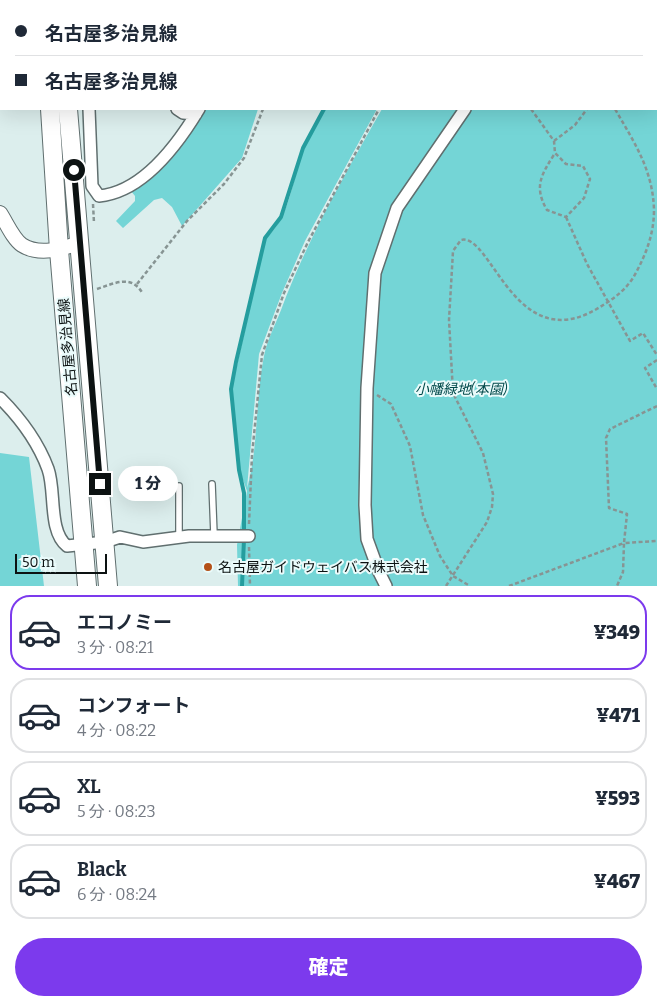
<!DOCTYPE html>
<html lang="ja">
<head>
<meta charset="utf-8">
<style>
  body { margin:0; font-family:Bitter,"Noto Sans JP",serif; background:#f2f2f3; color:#1f2937; height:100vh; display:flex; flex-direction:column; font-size:19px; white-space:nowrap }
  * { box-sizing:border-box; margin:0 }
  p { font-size:16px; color:#747a83 }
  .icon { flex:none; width:28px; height:28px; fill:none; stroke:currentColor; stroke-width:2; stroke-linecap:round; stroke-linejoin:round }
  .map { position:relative; height:586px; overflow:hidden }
  .side { display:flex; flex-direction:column; background:#fff; flex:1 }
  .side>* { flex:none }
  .top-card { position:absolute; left:0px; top:0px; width:658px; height:110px; box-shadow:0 5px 20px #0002; display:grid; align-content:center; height:110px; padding:0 15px; background:#fff }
  .scale { position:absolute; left:15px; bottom:12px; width:92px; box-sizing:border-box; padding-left:5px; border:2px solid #0c1212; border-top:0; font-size:14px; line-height:18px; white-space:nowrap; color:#0c1212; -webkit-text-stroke:4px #eafbfb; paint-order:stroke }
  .end { position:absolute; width:22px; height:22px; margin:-11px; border:6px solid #0c1212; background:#fff; box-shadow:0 0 0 2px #fff }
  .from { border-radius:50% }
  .bubble { position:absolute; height:35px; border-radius:18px; background:#fff; box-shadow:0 5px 20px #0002; font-size:16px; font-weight:800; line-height:35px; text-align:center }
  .top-card b { display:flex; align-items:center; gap:18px; height:48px; font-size:19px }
  .top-card b+b { border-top:1px solid #e0e1e3 }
  .top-card i { width:12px; height:12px; background:#1f2937 }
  ul { padding:9px 0 0; list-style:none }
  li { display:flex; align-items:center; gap:15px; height:75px; margin:0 10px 8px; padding:0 5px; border:2px solid #e0e1e3; border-radius:20px }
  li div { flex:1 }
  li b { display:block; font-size:19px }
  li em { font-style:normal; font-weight:800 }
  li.current { border-color:#7c3aed }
  li>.icon { width:45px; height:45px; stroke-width:1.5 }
  .cta { display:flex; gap:10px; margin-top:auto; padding:10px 15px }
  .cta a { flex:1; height:58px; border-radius:30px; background:#7c3aed; color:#fff; font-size:20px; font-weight:800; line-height:58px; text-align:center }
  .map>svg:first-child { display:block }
  .green { fill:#74d5d6 }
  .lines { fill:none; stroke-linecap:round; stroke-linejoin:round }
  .stream { stroke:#259d9e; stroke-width:4 }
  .service-casing { stroke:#606f6f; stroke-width:8 }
  .minor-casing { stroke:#606f6f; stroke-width:14 }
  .tertiary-casing { stroke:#606f6f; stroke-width:16 }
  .primary-casing { stroke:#606f6f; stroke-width:20 }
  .path { stroke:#879493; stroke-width:2.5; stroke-dasharray:4 2.5; stroke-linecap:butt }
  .service { stroke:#fff; stroke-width:5.5 }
  .minor { stroke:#fff; stroke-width:11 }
  .tertiary { stroke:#fff; stroke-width:14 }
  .primary { stroke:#fff; stroke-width:18 }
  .route { stroke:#0c1212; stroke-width:6 }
  .poi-dot { fill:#b45118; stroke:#eafbfb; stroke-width:2 }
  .labels { text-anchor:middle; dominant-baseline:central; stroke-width:4; stroke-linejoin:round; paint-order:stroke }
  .street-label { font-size:14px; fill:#0c1212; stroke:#eafbfb }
  .park-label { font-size:14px; font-style:italic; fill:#00494a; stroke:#eafbfb }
  .poi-label { font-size:14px; fill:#0c1212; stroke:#eafbfb; text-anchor:start }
</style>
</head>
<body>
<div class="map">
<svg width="657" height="586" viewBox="0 0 657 586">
  <rect width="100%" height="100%" fill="#dceeed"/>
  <!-- green -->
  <path class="green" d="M444,0H657V586H238L237,545L247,491L238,466L232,387L266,238C291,217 292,176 305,147C311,134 319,121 325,109H377L305,241L282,293L259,354L247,488C259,446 255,399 264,356C267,341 275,325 281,310C307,240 345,174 382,109H656V1Z
    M204,109H258L242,158L182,226L172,207L162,198L154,200L123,228L116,221L135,201V196L131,191Z
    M0,453L29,457L44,586H0Z"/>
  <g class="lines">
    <!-- stream -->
    <path class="stream" d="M244,532V493L239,470L231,389L236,362L265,238L281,217L303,148L324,109
      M242,586L244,539"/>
    <defs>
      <path id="service" d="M212,484L214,535
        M179,486V537"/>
      <path id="minor" d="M252,1L253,0
        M538,1L539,0
        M0,12L1,14
        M89,109L92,186L99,196C143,192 178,144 199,109
        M177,109L183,113L196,114
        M0,398C20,418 38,442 48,469C56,491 48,531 67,546L105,542L120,537L143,542L189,536H249
        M386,586L379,572L367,539L365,505L367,388L375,273L397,208L465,109"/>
      <path id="tertiary" d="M0,213C6,222 13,239 22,245C39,256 62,249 79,243"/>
      <path id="primary" d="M42,0V1
        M58,0V1
        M50,109L59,250L87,586
        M68,109L108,586"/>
    </defs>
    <!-- service casing -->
    <use href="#service" class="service-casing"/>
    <!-- minor casing -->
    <use href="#minor" class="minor-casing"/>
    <!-- tertiary casing -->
    <use href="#tertiary" class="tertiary-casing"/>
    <!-- primary casing -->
    <use href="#primary" class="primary-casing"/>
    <!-- path -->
    <path class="path" d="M10,0V1
      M79,0V1
      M297,0L299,1
      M441,1V0
      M579,1V0
      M656,47H657
      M531,109L554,141L555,153L566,164L583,166L590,179L584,198L566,217L547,210C533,186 542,174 555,153
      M554,141L575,125L587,109
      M93,204L94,223
      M566,217L587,264L630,341L643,333L657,355
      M137,284L187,221L224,184L244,158L263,109
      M97,289C115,283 132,274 143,294
      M657,360L645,368L657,389
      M377,395L391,404L410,446L423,515L440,556L453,576L470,586
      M657,406L610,429L606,438L609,508L627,514L624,543L657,541
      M249,524L252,455L262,355L284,293L308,242L379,109
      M249,547L250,586
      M446,586L487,522L492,507L493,494L483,453L453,393L449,320L453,251L461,240C491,232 514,355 595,310C610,301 623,293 633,278C645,257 654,235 654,210C653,170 634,142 615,109
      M509,586L624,543L623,572L617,586"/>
    <!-- service -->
    <use href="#service" class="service"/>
    <!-- minor -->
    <use href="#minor" class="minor"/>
    <!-- tertiary -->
    <use href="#tertiary" class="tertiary"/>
    <!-- primary -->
    <use href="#primary" class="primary"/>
  </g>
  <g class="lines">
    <!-- route -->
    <path class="route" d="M74,170L100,484"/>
  </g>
  <!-- markers -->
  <circle class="poi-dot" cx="208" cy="567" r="5"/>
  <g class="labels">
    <!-- street labels -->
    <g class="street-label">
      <text transform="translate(68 347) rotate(-95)">名古屋多治見線</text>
    </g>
    <!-- park labels -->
    <g class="park-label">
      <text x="461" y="389">小幡緑地(本園)</text>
    </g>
    <!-- poi labels -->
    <g class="poi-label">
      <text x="218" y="567">名古屋ガイドウェイバス株式会社</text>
    </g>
  </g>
</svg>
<div class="scale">50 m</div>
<i class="end from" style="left:74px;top:170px"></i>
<i class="end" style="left:100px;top:484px"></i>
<div class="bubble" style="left:118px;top:466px;width:60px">1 分</div>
<div class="top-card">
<b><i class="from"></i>名古屋多治見線</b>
<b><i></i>名古屋多治見線</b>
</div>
</div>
<section class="side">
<ul>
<li class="current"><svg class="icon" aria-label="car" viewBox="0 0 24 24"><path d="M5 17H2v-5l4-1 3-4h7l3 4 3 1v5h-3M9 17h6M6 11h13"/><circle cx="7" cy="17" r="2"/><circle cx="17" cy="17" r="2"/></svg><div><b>エコノミー</b><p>3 分 · 08:21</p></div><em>¥349</em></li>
<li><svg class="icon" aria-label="car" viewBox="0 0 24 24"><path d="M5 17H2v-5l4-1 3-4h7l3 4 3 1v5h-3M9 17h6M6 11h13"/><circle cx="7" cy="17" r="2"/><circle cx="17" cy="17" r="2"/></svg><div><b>コンフォート</b><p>4 分 · 08:22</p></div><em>¥471</em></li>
<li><svg class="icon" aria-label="car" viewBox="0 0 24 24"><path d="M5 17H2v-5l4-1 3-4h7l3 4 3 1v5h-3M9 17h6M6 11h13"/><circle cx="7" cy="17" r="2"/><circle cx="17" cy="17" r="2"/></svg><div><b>XL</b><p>5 分 · 08:23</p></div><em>¥593</em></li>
<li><svg class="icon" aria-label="car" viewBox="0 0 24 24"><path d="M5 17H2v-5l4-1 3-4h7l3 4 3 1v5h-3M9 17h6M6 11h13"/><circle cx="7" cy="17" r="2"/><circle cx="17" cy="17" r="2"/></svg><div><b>Black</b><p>6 分 · 08:24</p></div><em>¥467</em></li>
</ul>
<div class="cta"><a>確定</a></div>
</section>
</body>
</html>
